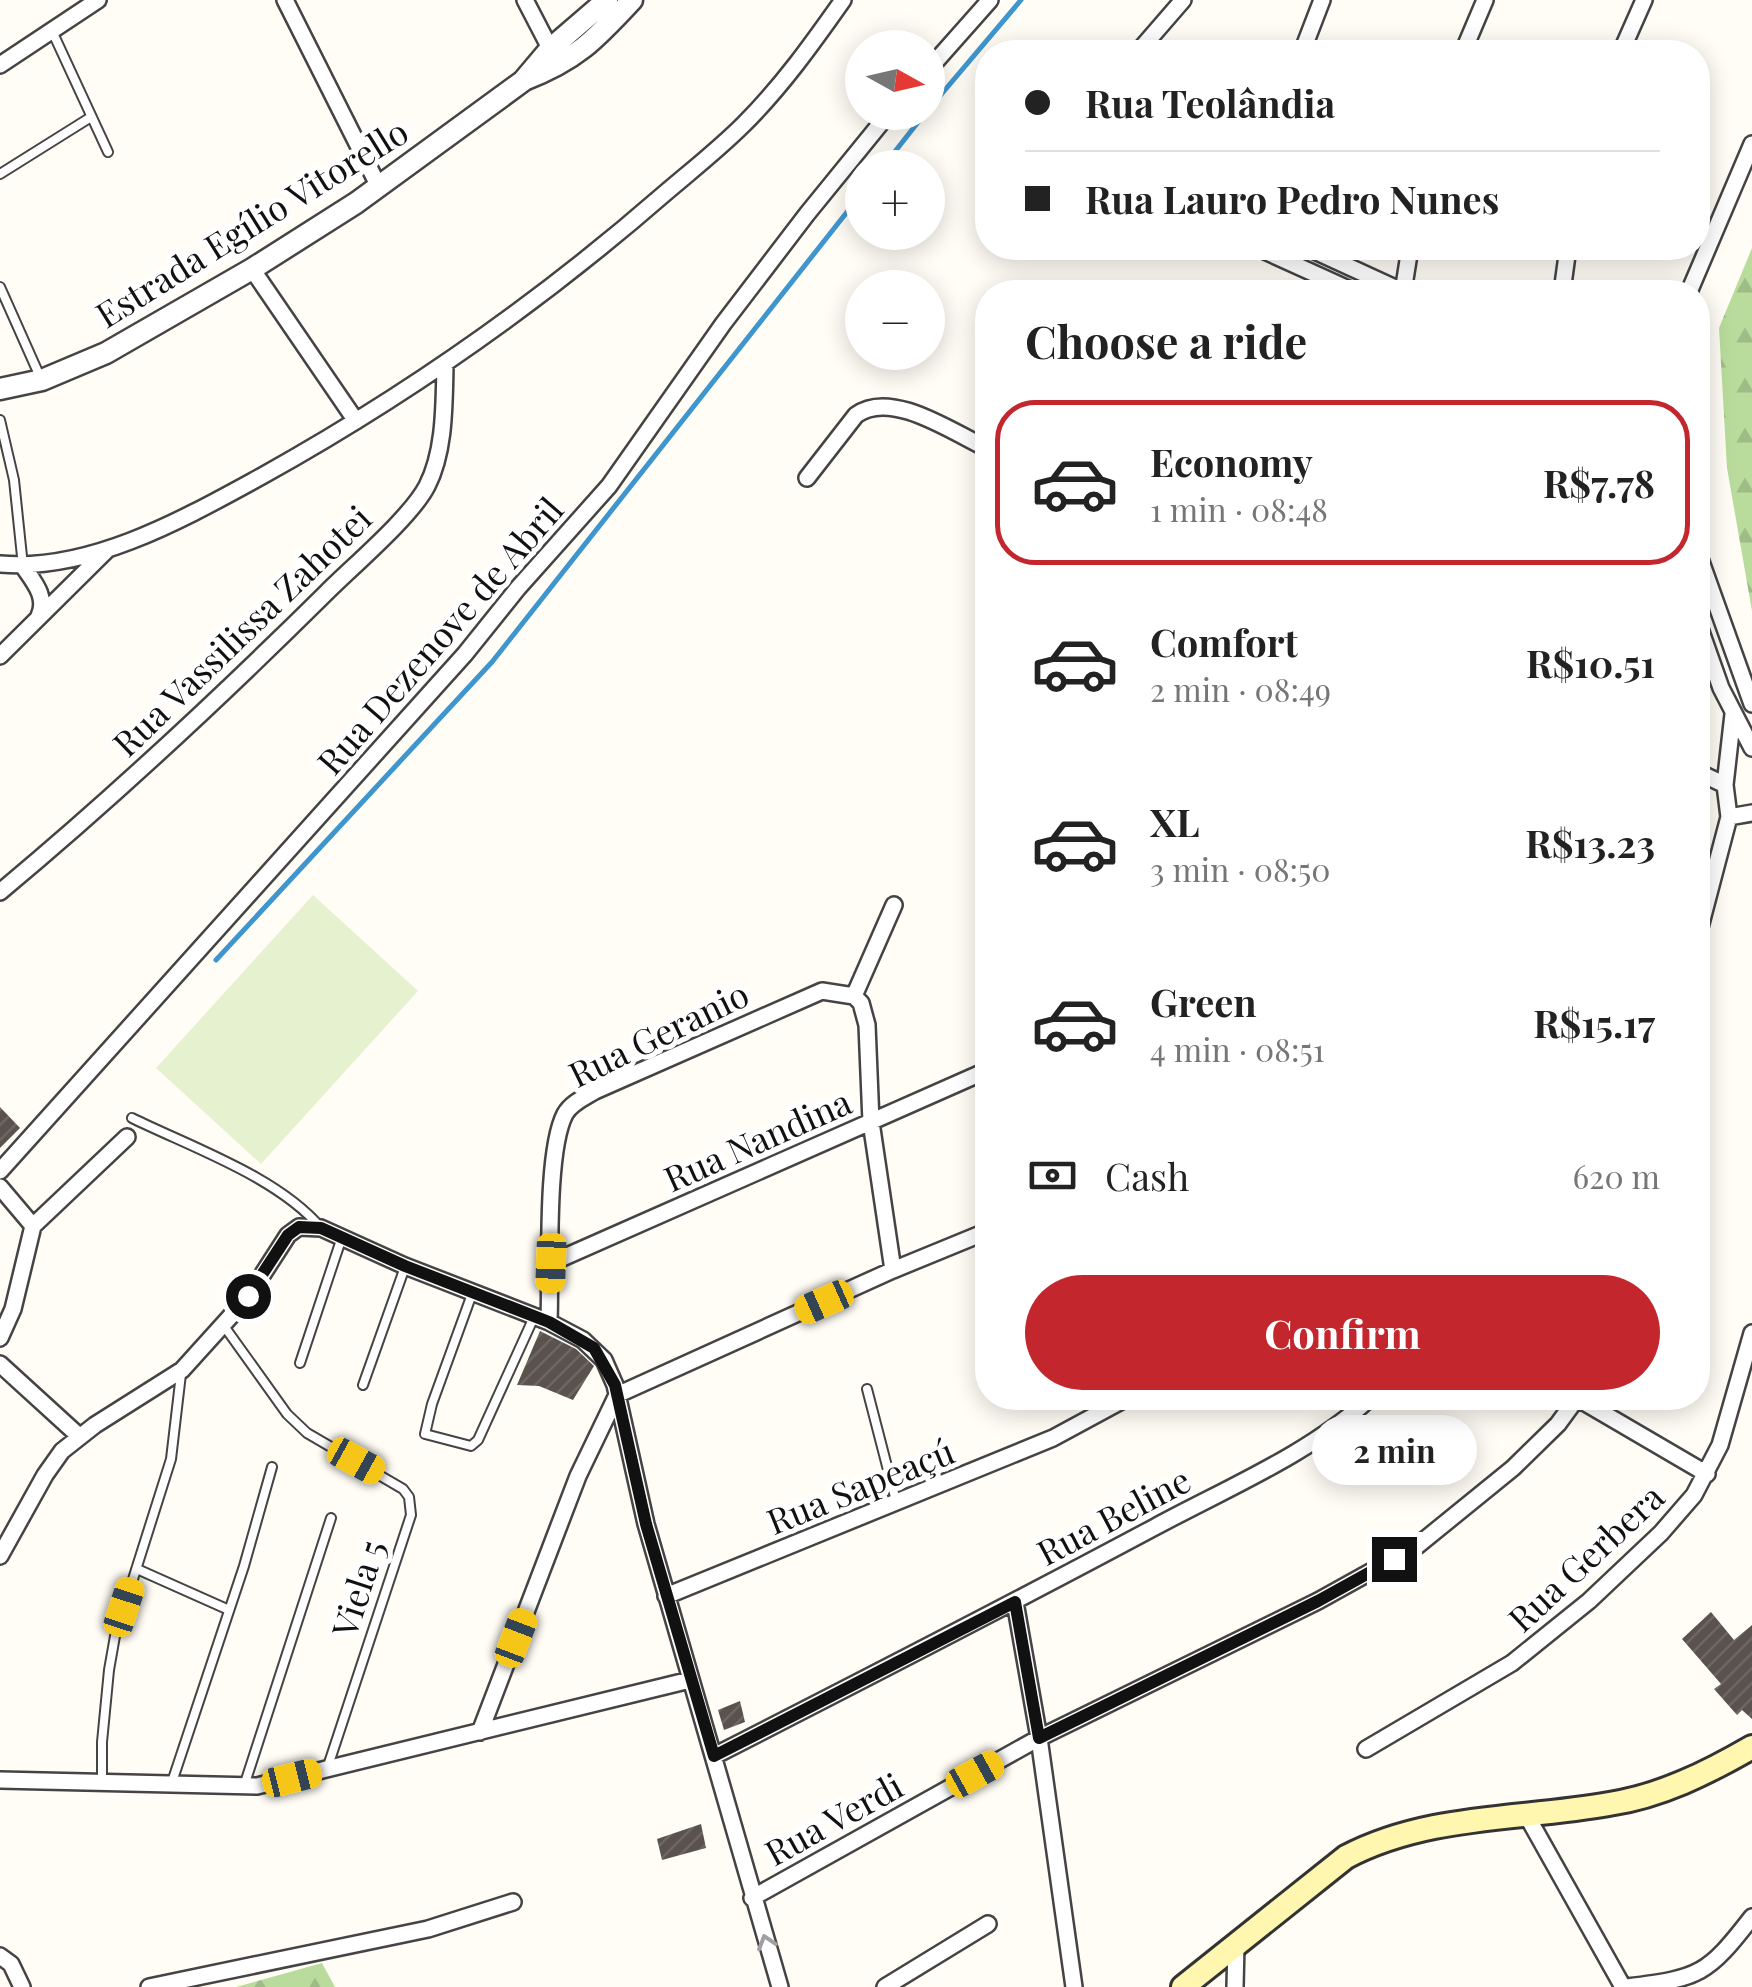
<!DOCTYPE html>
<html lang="en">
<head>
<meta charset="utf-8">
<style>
  body { margin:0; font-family:"Playfair Display",serif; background:#f6f6f6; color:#222; height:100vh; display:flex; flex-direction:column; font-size:38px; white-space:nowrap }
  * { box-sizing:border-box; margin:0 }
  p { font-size:32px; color:#767676 }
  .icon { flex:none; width:55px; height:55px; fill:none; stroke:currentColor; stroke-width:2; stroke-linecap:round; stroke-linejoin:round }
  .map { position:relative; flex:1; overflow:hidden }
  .details { position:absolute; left:975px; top:280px; width:735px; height:1130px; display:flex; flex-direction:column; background:#fff; border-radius:40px; box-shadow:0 5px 25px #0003 }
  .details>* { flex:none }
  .banner { position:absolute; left:975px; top:40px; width:735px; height:220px; border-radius:40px; box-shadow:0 5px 25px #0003; display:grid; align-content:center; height:220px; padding:0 50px; background:#fff }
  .needle { width:65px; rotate:98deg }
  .tools { position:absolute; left:845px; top:30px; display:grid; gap:20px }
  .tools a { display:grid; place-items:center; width:100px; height:100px; border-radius:50%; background:#fff; box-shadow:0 5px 25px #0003; font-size:50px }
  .end { position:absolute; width:45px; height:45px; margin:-22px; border:12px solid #111; background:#fff; box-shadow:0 0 0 5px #fff }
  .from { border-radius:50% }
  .bubble { position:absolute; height:70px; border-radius:35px; background:#fff; box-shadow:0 5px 25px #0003; font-size:32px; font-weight:700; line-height:70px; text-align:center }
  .car { position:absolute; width:30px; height:60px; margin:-30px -15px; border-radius:12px; box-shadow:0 0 8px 2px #0007; background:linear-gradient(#f5c518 24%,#345 0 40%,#f5c518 0 76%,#345 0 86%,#f5c518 0) }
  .banner b { display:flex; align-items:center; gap:35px; height:95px; font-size:38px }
  .banner b+b { border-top:2px solid #e0e0e0 }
  .banner i { width:25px; height:25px; background:#222 }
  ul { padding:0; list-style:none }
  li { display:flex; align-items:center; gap:30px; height:165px; margin:0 20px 15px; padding:0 30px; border:5px solid transparent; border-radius:40px }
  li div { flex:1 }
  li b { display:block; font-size:38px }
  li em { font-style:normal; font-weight:700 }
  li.on { border-color:#c4262e }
  li>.icon { width:90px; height:90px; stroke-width:1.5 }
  h2 { padding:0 50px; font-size:45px; line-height:120px }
  .pay { display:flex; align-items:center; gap:25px; height:110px; padding:0 50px; font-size:38px }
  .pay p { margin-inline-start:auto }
  .button { display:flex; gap:20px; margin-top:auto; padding:20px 50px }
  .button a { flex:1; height:115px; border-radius:60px; background:#c4262e; color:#fff; font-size:40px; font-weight:700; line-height:115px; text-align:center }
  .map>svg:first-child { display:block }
  .forest { fill:url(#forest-firs) }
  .pitch { fill:#e6f2cf }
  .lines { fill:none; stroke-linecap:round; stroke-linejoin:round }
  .stream { stroke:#3f96cf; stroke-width:5 }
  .building { fill:url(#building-hatch) }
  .service-casing { stroke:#444; stroke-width:12 }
  .minor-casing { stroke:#444; stroke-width:20 }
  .tertiary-casing { stroke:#444; stroke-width:25 }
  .secondary-casing { stroke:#333; stroke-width:28 }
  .service { stroke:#fff; stroke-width:8 }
  .minor { stroke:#fff; stroke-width:15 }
  .tertiary { stroke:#fff; stroke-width:20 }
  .secondary { stroke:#fff6b0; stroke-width:22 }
  .oneway { stroke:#a0a0a0 }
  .route { stroke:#111; stroke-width:12 }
  .labels { text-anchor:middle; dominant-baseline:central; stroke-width:10; stroke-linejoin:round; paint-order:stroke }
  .street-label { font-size:35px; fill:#111; stroke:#fff }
</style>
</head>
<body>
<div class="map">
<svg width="1752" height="1987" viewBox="0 0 1752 1987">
  <defs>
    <pattern id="forest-firs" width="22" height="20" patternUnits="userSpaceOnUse" patternTransform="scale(2.5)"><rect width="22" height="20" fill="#b9dc9c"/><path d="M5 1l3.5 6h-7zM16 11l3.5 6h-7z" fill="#9ebc85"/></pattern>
    <pattern id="building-hatch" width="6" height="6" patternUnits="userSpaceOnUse" patternTransform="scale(2.5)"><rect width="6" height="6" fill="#5a524d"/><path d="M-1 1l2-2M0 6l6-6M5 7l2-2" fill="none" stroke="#6d6662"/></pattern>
  </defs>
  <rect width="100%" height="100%" fill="#fffdf5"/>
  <!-- forest -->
  <path class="forest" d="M1752,248V611L1727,468L1719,328Z
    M322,1963L335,1987H236Z"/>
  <!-- pitch -->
  <path class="pitch" d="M313,895L418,991L261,1164L156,1068Z"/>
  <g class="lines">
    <!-- stream -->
    <path class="stream" d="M928,110L1021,0
      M882,168L926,112
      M216,960L492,662L862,193"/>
  </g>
  <!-- building -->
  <path class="building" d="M0,1107L20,1128L0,1148Z
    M540,1331L576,1349L594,1366L573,1400L539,1386L517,1385Z
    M1711,1612L1734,1640L1752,1625V1719L1742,1710L1737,1715L1714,1689L1721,1684L1682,1639Z
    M740,1701L745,1722L724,1730L718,1710Z
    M701,1824L706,1848L662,1860L657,1839Z"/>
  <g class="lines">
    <defs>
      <path id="service" d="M52,31L108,152
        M0,174L91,117
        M0,287L41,379
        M0,420L14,480L23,566
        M132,1118C191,1147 278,1177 321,1228
        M472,1294L432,1404L425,1434L471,1446L478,1440L534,1317
        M224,1326L287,1414L307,1433L403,1489L409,1497L411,1515L327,1769
        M300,1363L342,1237
        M363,1385L405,1267
        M867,1389L896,1501
        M137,1569L229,1610
        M102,1784V1742L109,1670L115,1636L171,1459L181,1374
        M171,1785L244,1566L272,1467
        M244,1786L331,1518"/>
      <path id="minor" d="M285,0L378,185
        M525,0L553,54
        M1138,52L1183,0
        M1302,52L1322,0
        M1463,52L1485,0
        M1621,52L1644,0
        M0,65L98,0
        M928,70L990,0
        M1258,248L1355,292
        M1308,248L1404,292
        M252,269L356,421
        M1403,292L1410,248
        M1562,292L1568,248
        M1689,292L1752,144
        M807,478L856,415C891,389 952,432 988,449
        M1698,553L1752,704
        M0,564C91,572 185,518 262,476C406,396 540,302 664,194C691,171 719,149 744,124C782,86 812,44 843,0
        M23,566C33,581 48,597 39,616
        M1698,623L1721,688L1752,748
        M0,656L107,550
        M1698,772L1725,785
        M1729,817L1752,813
        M0,892C114,797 222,696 327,592C353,566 411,517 427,486C445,451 444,405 445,366
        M1698,935L1729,817L1725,785L1733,714
        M854,996L894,905
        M0,1171L465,654L518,588L609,486L723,324L807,214L890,112
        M0,1187L33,1226L13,1309L0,1338
        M33,1226L127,1137
        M551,1263L988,1070
        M549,1322C551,1274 545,1152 565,1114C571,1103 585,1097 595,1091L822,991L854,996L861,1003L867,1025L871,1122L893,1270
        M0,1364L79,1436
        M1577,1398L1707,1474
        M0,1556L45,1475L62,1451L95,1425L182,1370L248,1297L288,1235L299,1227L321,1228L405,1266L549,1322L583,1340L604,1360L615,1385L646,1524L780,1987
        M666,1596L1053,1438L1127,1398
        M1015,1602L1039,1738L1074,1987
        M480,1732L578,1476L617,1395L893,1270L988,1231
        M1366,1749L1512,1663L1589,1601L1661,1533L1694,1495L1720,1445L1752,1333
        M714,1756C861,1681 1009,1605 1155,1527C1227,1488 1310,1454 1370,1398
        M0,1780L257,1786L690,1680
        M1527,1816L1623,1987
        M752,1898L1039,1738L1318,1601L1417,1546L1513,1468L1558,1424L1577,1398
        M0,1956L11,1964L22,1987
        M149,1987L428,1929L513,1902
        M885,1987L988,1924
        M1235,1987L1236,1944
        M1627,1987C1700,1978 1707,1975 1752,1917"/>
      <path id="tertiary" d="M524,80C576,60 595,40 632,0
        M0,389L42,380L106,353L252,269L356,203L523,81L550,49L607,0"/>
      <path id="secondary" d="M1183,1987L1346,1857C1428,1814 1520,1820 1609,1804C1661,1796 1707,1773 1752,1747"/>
    </defs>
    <!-- service casing -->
    <use href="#service" class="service-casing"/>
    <!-- minor casing -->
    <use href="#minor" class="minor-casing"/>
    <!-- tertiary casing -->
    <use href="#tertiary" class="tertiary-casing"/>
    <!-- secondary casing -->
    <use href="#secondary" class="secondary-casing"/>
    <!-- service -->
    <use href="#service" class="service"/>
    <!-- minor -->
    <use href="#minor" class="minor"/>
    <!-- tertiary -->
    <use href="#tertiary" class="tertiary"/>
    <!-- secondary -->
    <use href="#secondary" class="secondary"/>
  </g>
  <!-- one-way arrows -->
  <defs><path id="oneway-chevron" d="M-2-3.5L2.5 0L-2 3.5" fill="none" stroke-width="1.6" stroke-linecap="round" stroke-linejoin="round" transform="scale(2.5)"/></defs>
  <use class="oneway" href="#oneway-chevron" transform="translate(766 1942) rotate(-107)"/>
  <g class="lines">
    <!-- route -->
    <path class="route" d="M248,1296L288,1235L299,1227L321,1228L405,1266L549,1322L594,1348L615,1385L646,1524L714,1756L1015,1602L1039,1738L1318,1601L1394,1559"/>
  </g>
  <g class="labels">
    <!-- street labels -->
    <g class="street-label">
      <text transform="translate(251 222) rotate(-32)">Estrada Egílio Vitorello</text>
      <text transform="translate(241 630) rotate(-44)">Rua Vassilissa Zahotei</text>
      <text transform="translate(439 635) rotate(-49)">Rua Dezenove de Abril</text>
      <text transform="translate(658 1033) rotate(-26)">Rua Geranio</text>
      <text transform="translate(757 1139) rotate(-24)">Rua Nandina</text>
      <text transform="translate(860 1485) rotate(-22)">Rua Sapeaçú</text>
      <text transform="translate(1113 1515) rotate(-28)">Rua Beline</text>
      <text transform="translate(1585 1557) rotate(-43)">Rua Gerbera</text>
      <text transform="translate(357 1588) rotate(-72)">Viela 5</text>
      <text transform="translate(833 1818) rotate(-29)">Rua Verdi</text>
    </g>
  </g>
</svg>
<div class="tools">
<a><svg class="needle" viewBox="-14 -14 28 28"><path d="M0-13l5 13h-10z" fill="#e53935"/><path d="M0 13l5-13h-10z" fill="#767676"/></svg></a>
<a>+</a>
<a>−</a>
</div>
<i class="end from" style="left:248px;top:1296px"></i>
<i class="end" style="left:1394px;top:1559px"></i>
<div class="bubble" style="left:1312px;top:1415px;width:165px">2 min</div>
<i class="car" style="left:551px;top:1263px;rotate:182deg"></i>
<i class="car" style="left:824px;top:1302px;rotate:246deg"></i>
<i class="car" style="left:356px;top:1461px;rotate:119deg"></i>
<i class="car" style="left:124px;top:1607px;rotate:18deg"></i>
<i class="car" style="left:516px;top:1638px;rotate:21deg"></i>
<i class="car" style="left:975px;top:1774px;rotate:61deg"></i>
<i class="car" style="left:292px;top:1778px;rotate:76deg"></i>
<div class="banner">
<b><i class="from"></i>Rua Teolândia</b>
<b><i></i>Rua Lauro Pedro Nunes</b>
</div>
<section class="details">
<h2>Choose a ride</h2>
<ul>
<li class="on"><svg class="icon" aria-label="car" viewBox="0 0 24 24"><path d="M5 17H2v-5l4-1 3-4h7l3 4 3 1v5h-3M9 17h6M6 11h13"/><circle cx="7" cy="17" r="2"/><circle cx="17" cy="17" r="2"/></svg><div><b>Economy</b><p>1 min · 08:48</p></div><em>R$7.78</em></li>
<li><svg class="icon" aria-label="car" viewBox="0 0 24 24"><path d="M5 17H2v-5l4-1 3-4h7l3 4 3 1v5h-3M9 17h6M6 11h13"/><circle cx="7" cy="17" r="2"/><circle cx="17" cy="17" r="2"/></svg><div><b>Comfort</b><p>2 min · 08:49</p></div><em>R$10.51</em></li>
<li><svg class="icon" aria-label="car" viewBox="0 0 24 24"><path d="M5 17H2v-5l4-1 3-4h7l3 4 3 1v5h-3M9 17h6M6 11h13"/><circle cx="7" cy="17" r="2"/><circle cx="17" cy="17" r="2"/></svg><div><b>XL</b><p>3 min · 08:50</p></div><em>R$13.23</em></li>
<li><svg class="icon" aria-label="car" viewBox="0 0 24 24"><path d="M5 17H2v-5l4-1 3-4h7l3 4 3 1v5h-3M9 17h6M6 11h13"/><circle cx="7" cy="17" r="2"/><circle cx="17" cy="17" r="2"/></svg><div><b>Green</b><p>4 min · 08:51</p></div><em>R$15.17</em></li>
</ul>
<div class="pay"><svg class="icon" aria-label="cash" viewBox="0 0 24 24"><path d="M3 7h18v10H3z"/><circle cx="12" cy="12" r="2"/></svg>Cash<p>620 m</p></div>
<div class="button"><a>Confirm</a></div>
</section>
</div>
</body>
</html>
